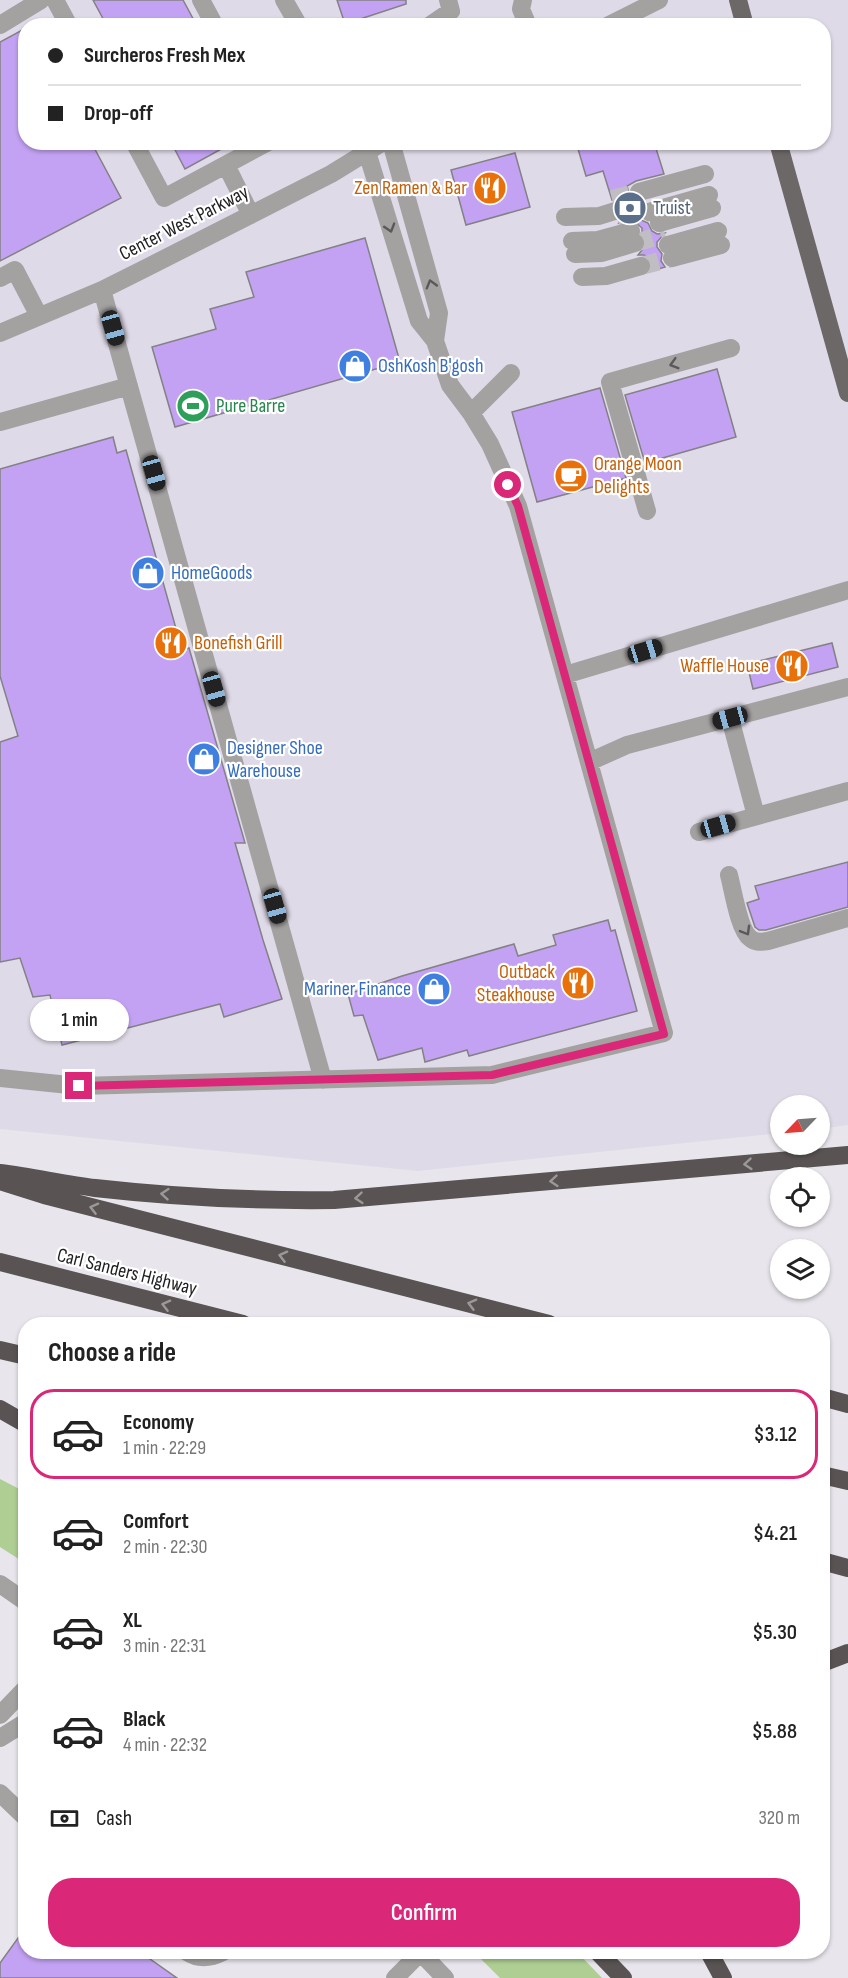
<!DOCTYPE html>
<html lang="en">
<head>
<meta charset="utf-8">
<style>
  body { margin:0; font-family:"Sofia Sans Condensed",sans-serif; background:#f2f2f2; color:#222; height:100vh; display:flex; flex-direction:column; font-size:22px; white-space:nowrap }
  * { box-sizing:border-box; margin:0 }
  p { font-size:20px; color:#767676 }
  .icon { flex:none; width:33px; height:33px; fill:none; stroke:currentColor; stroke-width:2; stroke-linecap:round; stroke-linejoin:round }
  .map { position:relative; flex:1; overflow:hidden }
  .details { position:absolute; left:18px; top:1317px; width:812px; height:642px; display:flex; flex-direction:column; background:#fff; border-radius:24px; box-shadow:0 2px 4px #0004 }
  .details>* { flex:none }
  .hud { position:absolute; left:18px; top:18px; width:813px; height:132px; border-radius:24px; box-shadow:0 2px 4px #0004; display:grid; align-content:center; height:132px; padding:0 30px; background:#fff }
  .needle { width:39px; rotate:245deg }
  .controls { position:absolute; left:770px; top:1095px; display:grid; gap:12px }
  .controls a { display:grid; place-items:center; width:60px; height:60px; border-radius:50%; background:#fff; box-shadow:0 2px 4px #0004; font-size:30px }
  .end { position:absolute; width:27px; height:27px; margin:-14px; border:8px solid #db2777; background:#fff; box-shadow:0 0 0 3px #fff }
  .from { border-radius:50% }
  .bubble { position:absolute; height:42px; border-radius:21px; background:#fff; box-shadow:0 2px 4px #0004; font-size:20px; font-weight:600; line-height:42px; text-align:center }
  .car { position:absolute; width:18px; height:36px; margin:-18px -9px; border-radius:8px; box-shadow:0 0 4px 2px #0007; background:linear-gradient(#222 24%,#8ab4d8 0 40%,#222 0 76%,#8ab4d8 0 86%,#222 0) }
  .hud b { display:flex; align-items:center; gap:21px; height:57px; font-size:22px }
  .hud b+b { border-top:2px solid #e0e0e0 }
  .hud i { width:15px; height:15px; background:#222 }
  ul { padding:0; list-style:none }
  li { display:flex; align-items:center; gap:18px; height:90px; margin:0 12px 9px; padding:0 18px; border:3px solid transparent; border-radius:24px }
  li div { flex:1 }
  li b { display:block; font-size:22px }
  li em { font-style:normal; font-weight:600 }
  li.selected { border-color:#db2777 }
  li>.icon { width:54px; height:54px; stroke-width:1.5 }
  h2 { padding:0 30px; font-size:27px; line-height:72px }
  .pay { display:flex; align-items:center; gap:15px; height:66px; padding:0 30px; font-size:22px }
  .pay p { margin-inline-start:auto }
  .primary-button { display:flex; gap:12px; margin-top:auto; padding:12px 30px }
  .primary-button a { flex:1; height:69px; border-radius:24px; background:#db2777; color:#fff; font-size:24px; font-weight:600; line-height:69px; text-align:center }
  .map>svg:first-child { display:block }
  .built { fill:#dfdae7; fill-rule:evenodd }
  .green { fill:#aece93 }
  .building { fill:#c3a2f3; stroke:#838186; stroke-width:1.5 }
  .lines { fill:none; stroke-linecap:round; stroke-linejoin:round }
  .minor-tunnel { stroke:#c0bec3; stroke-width:18; stroke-dasharray:18 9; stroke-linecap:butt }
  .minor { stroke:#a4a1a1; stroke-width:18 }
  .major { stroke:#6d6868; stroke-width:18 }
  .highway { stroke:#595353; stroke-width:18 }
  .oneway { stroke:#5a585a }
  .oneway2 { stroke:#9b9898 }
  .route { stroke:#db2777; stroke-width:8 }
  .labels { text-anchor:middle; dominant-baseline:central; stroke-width:4.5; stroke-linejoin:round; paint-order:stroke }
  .food-label { font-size:20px; fill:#c56008; stroke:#fff; text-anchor:end }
  .service-label { font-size:20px; fill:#4e5e75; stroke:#fff; text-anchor:start }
  .street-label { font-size:20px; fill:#1e1d1f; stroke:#fff }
  .shop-label { font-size:20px; fill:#366cbe; stroke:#fff; text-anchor:start }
  .leisure-label { font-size:20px; fill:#27864d; stroke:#fff; text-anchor:start }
</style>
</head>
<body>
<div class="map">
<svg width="848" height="1978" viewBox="0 0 848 1978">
  <rect width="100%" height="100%" fill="#e8e6ec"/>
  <!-- built -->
  <path class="built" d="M0,0H848V1125L819,1129V1106H780V1133L418,1171L0,1129ZM26,26H824V142H26Z"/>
  <!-- green -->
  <path class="green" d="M0,1479L25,1492V1563L0,1547Z
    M474,1952H577L602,1978H500Z"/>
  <!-- building -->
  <path class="building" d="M93,0H183L197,26H107Z
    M337,0H406V4L345,24Z
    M26,28V142H91L121,198L0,261V42Z
    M171,142H234L185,169Z
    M576,142H654L664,174L636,181L627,186L631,200L642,204L638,210L641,220L648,223L652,231L657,234L665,233L657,242V247L662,254L661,261L665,267L651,271L652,263L649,258L644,255H638L646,245V239L642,234V228L633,220L619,223L626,214L625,207L618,200H612L603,171L586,176Z
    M515,153L530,207L466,225L451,170Z
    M365,238L400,362L175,427L152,347L216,329L210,309L254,297L246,272Z
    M717,369L736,437L645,463L625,395Z
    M600,388L626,478L537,502L512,412Z
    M113,437L117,453L126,450L182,650L189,648L245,843H235L263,940L282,999L224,1017L220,1004L62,1045L50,995L33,997L20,958L0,962V742L18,736L0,676V469Z
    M832,643L838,667L753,689L747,664Z
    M848,862V907L766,930H759L755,927L747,903L759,899L755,886Z
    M608,920L611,931L615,930L637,1011L469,1056L467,1050L425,1062L422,1048L378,1060L363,1015L354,1016L348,994L402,976L514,944L518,956L556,945L553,935Z
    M26,1927V1952H140L177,1978H0V1963Z"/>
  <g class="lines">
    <!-- minor-tunnel -->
    <path class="minor-tunnel" d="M612,199L639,192
      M618,221L649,212
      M635,243L665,234
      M641,266L672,258"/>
    <!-- minor -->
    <path class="minor" d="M55,0L69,26
      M201,0L215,26
      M284,0L299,26
      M523,0L521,9L528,26
      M0,25L41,0
      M429,26L451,11L448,0
      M607,26L659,0
      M134,142L164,198L268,142
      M391,142L439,313L435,341
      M226,165L251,215
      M639,192L705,174
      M649,212L709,195
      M565,217L599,216L615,211
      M659,223L712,208
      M572,241L598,240L631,231
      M668,245L718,231
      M575,254L602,253L635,243
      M672,258L721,245
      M582,277L606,276L641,266
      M0,278L15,270L39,316
      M102,290L323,1080
      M0,333L102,290L148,267L331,174L383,142
      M471,413L511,373
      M0,422L129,386
      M647,511L610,382L731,348
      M565,675L848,590
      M730,718L756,816
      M589,762L627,745L848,687
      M699,832L848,791
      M729,875C733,890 739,930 750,938C755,943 762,942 768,941L848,918
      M0,1078L79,1086L492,1075L664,1033L518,506L490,444L471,413L450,385L435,341L419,321L367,152L362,142
      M0,1584L26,1602
      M0,1715L26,1688
      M0,1738L26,1722
      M0,1793L26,1818
      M187,1952C199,1960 211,1958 223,1952
      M420,1952L445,1978
      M395,1978L421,1952"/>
    <!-- major -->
    <path class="major" d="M738,0L745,26
      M778,142L848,393"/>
    <!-- highway -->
    <path class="highway" d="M0,1173C32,1177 64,1184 95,1188C175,1197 254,1201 334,1200L848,1155
      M0,1181L44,1195L549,1324
      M0,1262L243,1324
      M0,1350L26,1356
      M822,1397L848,1404
      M0,1409L26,1424
      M822,1475L848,1481
      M822,1561L848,1568
      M822,1663L848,1653
      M598,1952L623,1978
      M709,1952L723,1978"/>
  </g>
  <!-- one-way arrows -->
  <defs><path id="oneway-chevron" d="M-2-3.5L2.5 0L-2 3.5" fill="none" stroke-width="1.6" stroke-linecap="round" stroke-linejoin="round" transform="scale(1.5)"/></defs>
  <g class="oneway">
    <use href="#oneway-chevron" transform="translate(390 228) rotate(73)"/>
    <use href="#oneway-chevron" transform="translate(431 284) rotate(-106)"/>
    <use href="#oneway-chevron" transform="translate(674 364) rotate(164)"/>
    <use href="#oneway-chevron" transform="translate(746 931) rotate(60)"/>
  </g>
  <g class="oneway2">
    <use href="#oneway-chevron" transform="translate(748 1164) rotate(175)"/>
    <use href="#oneway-chevron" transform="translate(554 1181) rotate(175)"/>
    <use href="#oneway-chevron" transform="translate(165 1194) rotate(-175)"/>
    <use href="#oneway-chevron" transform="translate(359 1198) rotate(175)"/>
    <use href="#oneway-chevron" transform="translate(94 1208) rotate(-166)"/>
    <use href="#oneway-chevron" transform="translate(283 1256) rotate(-166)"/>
    <use href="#oneway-chevron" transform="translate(472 1304) rotate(-165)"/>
    <use href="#oneway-chevron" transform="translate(166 1305) rotate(-166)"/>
  </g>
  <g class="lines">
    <!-- route -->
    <path class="route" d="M79,1086L492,1075L664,1034L518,506L508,485"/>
  </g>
  <!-- icons -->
  <defs>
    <symbol id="restaurant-disc" viewBox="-11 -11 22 22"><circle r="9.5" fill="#e8710a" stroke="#fff"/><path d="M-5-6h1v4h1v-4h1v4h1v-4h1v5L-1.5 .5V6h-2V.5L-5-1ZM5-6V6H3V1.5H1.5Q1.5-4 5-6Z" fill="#fff"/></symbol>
    <symbol id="bank-disc" viewBox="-11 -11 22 22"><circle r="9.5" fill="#5c6f8a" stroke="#fff"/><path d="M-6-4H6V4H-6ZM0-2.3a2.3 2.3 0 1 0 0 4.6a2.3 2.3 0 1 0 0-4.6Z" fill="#fff"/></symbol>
    <symbol id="shop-disc" viewBox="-11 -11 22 22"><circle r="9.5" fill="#3f7fe0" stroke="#fff"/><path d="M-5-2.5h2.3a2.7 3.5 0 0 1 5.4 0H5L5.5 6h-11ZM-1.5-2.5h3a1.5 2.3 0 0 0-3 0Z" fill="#fff"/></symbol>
    <symbol id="stadium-disc" viewBox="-11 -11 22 22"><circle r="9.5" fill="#2e9e5b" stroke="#fff"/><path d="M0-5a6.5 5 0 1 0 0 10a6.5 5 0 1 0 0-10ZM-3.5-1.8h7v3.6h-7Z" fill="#fff"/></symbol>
    <symbol id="cafe-disc" viewBox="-11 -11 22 22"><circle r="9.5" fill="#e8710a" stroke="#fff"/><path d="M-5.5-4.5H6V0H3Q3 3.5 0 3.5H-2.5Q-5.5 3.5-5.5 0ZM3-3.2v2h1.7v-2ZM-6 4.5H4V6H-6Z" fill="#fff"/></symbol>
  </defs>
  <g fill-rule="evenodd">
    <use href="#restaurant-disc" x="471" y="169" width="38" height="38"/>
    <use href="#bank-disc" x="611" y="189" width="38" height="38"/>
    <use href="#shop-disc" x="336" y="347" width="38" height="38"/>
    <use href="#stadium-disc" x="174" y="387" width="38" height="38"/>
    <use href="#cafe-disc" x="552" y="457" width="38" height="38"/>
    <use href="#shop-disc" x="129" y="554" width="38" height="38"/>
    <use href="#restaurant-disc" x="152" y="624" width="38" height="38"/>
    <use href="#restaurant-disc" x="773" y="647" width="38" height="38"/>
    <use href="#shop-disc" x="185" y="740" width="38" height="38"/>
    <use href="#restaurant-disc" x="559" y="964" width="38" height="38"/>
    <use href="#shop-disc" x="415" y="970" width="38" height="38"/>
  </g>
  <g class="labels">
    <!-- food labels -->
    <g class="food-label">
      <text x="467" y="188">Zen Ramen &amp; Bar</text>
      <text x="594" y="464" text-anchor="start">Orange Moon<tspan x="594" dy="23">Delights</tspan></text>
      <text x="194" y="643" text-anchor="start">Bonefish Grill</text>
      <text x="769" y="666">Waffle House</text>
      <text x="555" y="972">Outback<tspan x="555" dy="23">Steakhouse</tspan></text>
    </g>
    <!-- service labels -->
    <g class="service-label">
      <text x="653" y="208">Truist</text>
    </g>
    <!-- street labels -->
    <g class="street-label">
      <text transform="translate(184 223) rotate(-27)">Center West Parkway</text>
      <text transform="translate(127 1272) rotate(14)">Carl Sanders Highway</text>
    </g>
    <!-- shop labels -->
    <g class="shop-label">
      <text x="378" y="366">OshKosh B'gosh</text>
      <text x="171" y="573">HomeGoods</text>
      <text x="227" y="748">Designer Shoe<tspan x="227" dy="23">Warehouse</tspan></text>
      <text x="411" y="989" text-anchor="end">Mariner Finance</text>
    </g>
    <!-- leisure labels -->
    <g class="leisure-label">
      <text x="216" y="406">Pure Barre</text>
    </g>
  </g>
</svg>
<div class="controls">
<a><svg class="needle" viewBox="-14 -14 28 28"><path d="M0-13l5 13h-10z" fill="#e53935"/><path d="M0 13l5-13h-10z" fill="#767676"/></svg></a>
<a><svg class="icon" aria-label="locate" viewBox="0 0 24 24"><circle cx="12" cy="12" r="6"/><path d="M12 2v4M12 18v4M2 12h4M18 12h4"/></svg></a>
<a><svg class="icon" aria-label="layers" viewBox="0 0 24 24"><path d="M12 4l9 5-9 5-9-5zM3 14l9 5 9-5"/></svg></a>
</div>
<i class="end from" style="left:508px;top:485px"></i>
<i class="end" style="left:79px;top:1086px"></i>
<div class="bubble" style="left:30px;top:999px;width:99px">1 min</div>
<i class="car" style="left:113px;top:328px;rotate:164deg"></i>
<i class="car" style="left:154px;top:473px;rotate:164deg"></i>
<i class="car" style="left:645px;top:651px;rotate:73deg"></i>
<i class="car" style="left:214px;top:689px;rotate:164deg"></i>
<i class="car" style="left:730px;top:718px;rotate:255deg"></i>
<i class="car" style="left:718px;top:826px;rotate:74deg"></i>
<i class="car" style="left:275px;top:906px;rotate:164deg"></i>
<div class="hud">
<b><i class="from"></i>Surcheros Fresh Mex</b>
<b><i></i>Drop-off</b>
</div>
<section class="details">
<h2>Choose a ride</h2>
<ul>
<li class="selected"><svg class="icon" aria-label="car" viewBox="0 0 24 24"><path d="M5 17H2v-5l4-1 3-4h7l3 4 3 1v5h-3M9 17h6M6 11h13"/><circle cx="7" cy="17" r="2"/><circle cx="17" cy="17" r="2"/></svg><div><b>Economy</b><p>1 min · 22:29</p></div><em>$3.12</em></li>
<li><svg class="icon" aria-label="car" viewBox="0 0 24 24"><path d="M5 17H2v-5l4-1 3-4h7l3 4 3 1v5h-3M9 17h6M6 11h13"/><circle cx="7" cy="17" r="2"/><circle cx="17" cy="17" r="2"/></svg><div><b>Comfort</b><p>2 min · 22:30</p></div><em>$4.21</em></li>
<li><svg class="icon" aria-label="car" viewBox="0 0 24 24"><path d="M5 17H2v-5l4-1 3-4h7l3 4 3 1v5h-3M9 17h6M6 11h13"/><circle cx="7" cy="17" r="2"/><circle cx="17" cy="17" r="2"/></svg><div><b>XL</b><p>3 min · 22:31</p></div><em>$5.30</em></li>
<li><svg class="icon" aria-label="car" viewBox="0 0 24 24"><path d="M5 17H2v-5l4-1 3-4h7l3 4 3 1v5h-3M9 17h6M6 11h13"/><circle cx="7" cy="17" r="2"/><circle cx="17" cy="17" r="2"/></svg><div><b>Black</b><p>4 min · 22:32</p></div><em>$5.88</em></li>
</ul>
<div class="pay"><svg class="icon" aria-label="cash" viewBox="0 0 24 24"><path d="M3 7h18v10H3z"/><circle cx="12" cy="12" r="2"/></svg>Cash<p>320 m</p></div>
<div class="primary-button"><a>Confirm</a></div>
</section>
</div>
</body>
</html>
